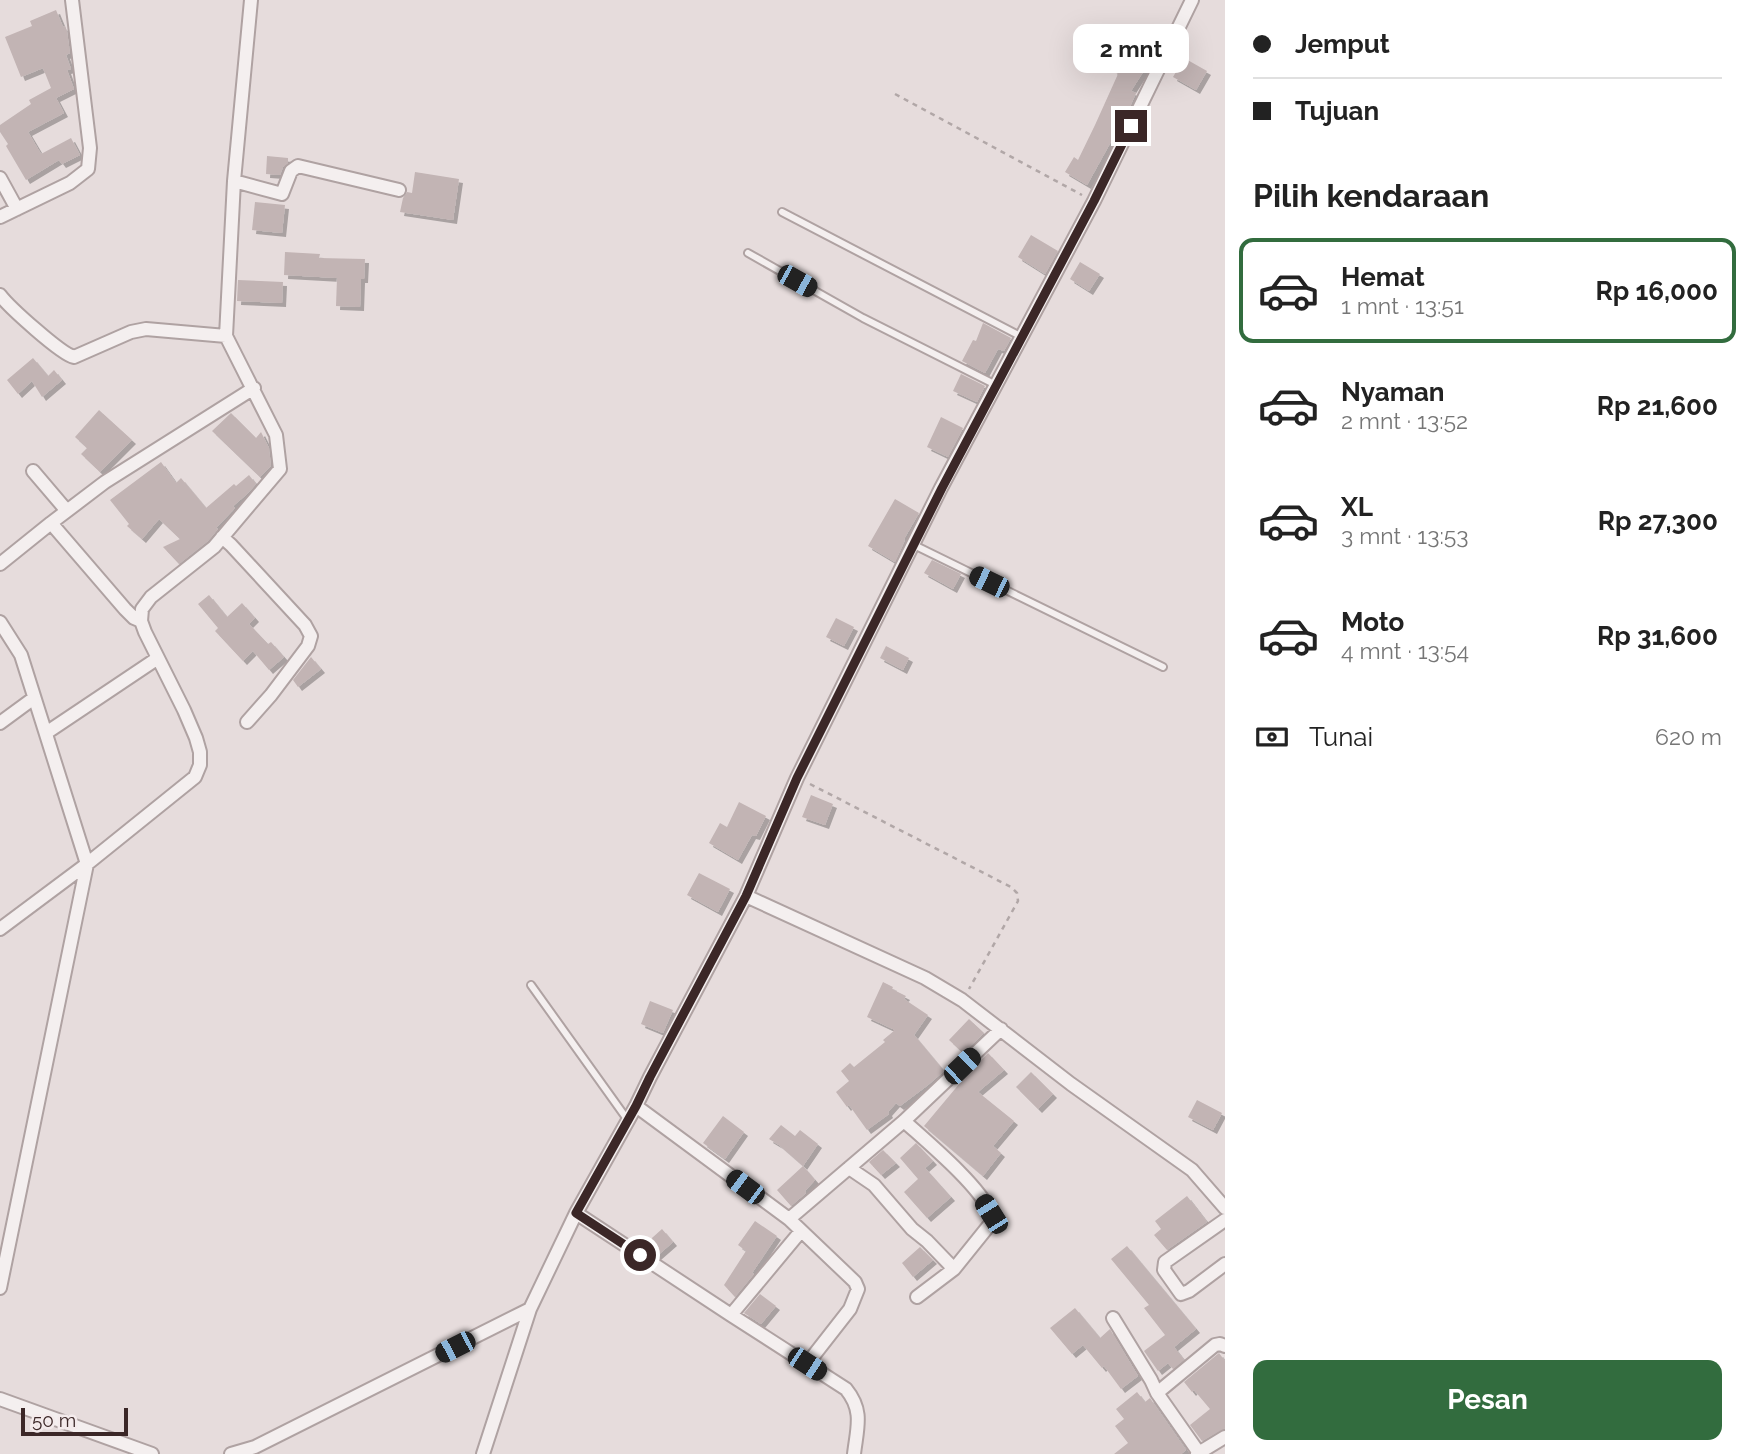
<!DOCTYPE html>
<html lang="id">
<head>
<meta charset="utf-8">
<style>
  body { margin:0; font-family:Raleway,sans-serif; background:#f6f6f6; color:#222; height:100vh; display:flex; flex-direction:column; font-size:26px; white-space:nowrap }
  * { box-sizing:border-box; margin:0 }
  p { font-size:23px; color:#767676 }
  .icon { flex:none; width:38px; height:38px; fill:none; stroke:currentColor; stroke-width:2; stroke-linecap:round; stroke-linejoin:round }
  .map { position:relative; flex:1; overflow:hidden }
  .details { display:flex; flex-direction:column; background:#fff; width:525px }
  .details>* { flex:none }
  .banner { display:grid; align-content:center; height:154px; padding:0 28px; background:#fff }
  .scale { position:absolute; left:21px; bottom:18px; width:107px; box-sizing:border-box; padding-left:7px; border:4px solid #3b2727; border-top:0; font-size:19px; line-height:24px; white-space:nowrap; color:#3b2727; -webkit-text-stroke:5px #f4ebec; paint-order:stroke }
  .end { position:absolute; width:32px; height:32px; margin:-16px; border:9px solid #3b2727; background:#fff; box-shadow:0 0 0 4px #fff }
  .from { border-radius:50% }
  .bubble { position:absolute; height:49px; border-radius:14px; background:#fff; box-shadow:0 7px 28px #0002; font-size:23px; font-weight:700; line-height:49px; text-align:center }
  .car { position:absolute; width:21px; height:42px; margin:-21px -10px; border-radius:9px; box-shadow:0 0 5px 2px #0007; background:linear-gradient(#222 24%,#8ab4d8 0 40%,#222 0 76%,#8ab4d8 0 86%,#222 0) }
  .banner b { display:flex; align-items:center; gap:24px; height:66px; font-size:26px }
  .banner b+b { border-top:2px solid #e0e0e0 }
  .banner i { width:18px; height:18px; background:#222 }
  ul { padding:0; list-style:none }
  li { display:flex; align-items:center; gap:21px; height:105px; margin:0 14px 10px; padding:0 14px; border:4px solid transparent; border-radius:14px }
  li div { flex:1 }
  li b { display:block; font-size:26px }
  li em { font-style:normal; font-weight:700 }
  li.active { border-color:#326c3e }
  li>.icon { width:63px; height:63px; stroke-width:1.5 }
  h2 { padding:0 28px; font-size:32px; line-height:84px }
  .pay { display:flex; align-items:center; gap:18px; height:77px; padding:0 28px; font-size:26px }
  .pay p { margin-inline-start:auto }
  .cta { display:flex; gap:14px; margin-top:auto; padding:14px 28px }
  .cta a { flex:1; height:80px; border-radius:14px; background:#326c3e; color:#fff; font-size:28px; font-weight:700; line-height:80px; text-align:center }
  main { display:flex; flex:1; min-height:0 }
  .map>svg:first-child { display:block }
  .building { fill:#c2b4b4; filter:url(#shadow) }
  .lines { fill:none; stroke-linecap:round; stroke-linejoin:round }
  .service-casing { stroke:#afa2a2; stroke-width:10 }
  .minor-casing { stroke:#afa2a2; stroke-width:16 }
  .path { stroke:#b1a7a7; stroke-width:2.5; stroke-dasharray:5 5; stroke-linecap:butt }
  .service { stroke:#f4efef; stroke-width:6 }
  .minor { stroke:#f4efef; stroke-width:12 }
  .route { stroke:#3b2727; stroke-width:9 }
</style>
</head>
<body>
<main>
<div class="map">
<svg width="1225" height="1454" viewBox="0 0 1225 1454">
  <defs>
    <filter id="shadow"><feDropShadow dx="4" dy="4" stdDeviation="0" flood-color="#0004"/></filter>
  </defs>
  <rect width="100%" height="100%" fill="#e6dcdc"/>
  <!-- building -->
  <path class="building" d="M56,10L63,27L65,26L67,31L70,53L66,55L71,69L67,70L74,89L56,98L64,113L28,132L41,154L71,138L80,155L62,164L59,160L26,180L6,146L8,144L0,132V125L31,104L29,100L51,88L43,68L21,77L5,37L32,26L30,21Z
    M1123,55L1145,69L1131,91L1136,93L1129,109L1087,185L1065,172L1074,157L1078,160L1095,125L1118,74L1113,71Z
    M1184,58L1207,71L1196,90L1173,77Z
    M267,156L288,158V163L283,167L280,175L266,174Z
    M415,172L459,179L453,220L400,212L403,198L407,192L412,193Z
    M255,202L285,205L282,233L252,230Z
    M1031,235L1058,251L1045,274L1018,257Z
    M285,252L320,254L319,258L365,259L364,279H361L360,307L336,306L337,278L284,275Z
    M1080,262L1100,274L1089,291L1070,279Z
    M238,280L283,282L282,303L237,301Z
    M983,323L1011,338L1004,351L998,349L985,373L962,361L973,340L976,341Z
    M33,358L48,376L54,370L62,380L42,397L32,381L18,394L7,380Z
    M961,374L985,386L977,402L953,391Z
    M99,410L132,440L100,472L81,454L87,448L75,437Z
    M231,413L256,438L261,432L269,448L271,466L260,477L212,431Z
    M941,417L963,428L948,457L927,447Z
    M161,462L176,483L181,478L206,508L234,484L236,486L249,475L256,484L247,494L233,506L235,508L216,528L218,529L208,541L179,564L163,547L180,539L159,519L142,539L127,526L129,524L110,500Z
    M895,499L919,513L904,539L905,540L895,562L868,546Z
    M932,560L961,574L953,589L924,573Z
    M209,595L227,617L242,603L255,618L249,624L268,644L271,642L284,657L269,670L253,651L243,661L215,631L218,628L198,604Z
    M836,618L854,627L844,646L826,637Z
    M886,646L909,658L903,670L880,658Z
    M311,657L321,669L298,687L293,680Z
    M811,795L833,804L825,825L802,817Z
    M739,802L766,816L756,836L752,835L738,860L709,843L720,823L727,827Z
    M699,873L730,889L718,912L687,895Z
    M883,982L893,987L892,989L906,996L904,999L928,1015L914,1035L944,1071L928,1085L900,1106L896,1103L888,1112L889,1114L867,1130L849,1105L847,1107L836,1092L849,1081L841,1071L850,1063L854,1067L885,1042L883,1040L895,1030L867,1017Z
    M650,1001L673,1010L663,1033L641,1024Z
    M969,1019L984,1033L963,1053L949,1040Z
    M988,1053L1004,1070L978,1092L1014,1121L993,1146L1001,1153L983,1176L924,1126L970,1071Z
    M1031,1072L1053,1094L1038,1109L1016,1087Z
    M1197,1100L1222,1113L1213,1130L1188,1117Z
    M723,1116L744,1132L725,1159L703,1143Z
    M781,1125L795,1136L800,1130L818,1144L803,1166L779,1145L769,1139Z
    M916,1143L933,1161L925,1168L951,1197L927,1218L904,1192L918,1179L900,1158Z
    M883,1150L896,1163L881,1175L869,1162Z
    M803,1166L815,1180L805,1191L806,1193L791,1206L777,1190Z
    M1187,1196L1207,1222L1167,1250L1154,1235L1161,1229L1155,1221Z
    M755,1221L777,1236L752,1273L754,1274L735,1297L724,1285L746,1251L738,1245Z
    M662,1229L673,1242L657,1256L643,1246Z
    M1127,1246L1196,1329L1174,1347L1184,1360L1173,1369L1168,1363L1158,1371L1144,1351L1165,1335L1144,1308L1149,1305L1111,1259Z
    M920,1247L933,1260L913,1277L902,1263Z
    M760,1294L776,1306L761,1324L744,1313Z
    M1075,1308L1100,1338L1110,1329L1138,1376L1121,1389L1104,1366L1102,1368L1083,1345L1072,1354L1050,1328Z
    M1219,1353L1225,1361V1428L1202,1441L1190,1425L1210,1409L1194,1390L1192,1392L1184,1382Z
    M1137,1392L1145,1402L1150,1398L1186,1450L1181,1454H1114L1128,1443L1115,1426L1124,1419L1116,1409Z"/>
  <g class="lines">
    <defs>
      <path id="service" d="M782,212L1022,337
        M748,253L863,318L996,385
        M914,545L1163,667
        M531,985L627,1119"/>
      <path id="minor" d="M0,178L17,209
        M234,181L282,194L291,171L298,166L399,190
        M0,217L70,183L88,169L90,148L72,0
        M0,295C9,307 61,354 74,357L131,332L146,329L226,336
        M33,471L67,511
        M51,523L125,609L134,618L141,621
        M222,537L231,545L305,625L311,636L308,646L271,695L247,722
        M0,564L51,523L105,482L254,388
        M0,622L21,655L87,864L0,1288
        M0,723L34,698
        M46,733L158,658
        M746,896L925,978L962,1000L1071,1084L1192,1170L1225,1208
        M0,929L87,864L195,777L200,765V752L196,738L184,710L145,632L141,621L142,609L151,597L214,547L280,469L276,435L226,336L234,181L251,0
        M636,1106L789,1219L855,1282L858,1289L850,1309L807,1364
        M904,1121C926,1141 980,1186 990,1212C991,1215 991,1219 991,1223L954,1269L917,1297
        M849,1168L874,1185L912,1229L927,1241L954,1269
        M576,1213L731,1315L846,1389C864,1411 857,1428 854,1454
        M789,1219L904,1121L1001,1029
        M1225,1220L1165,1262L1164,1270L1181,1294L1189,1291L1225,1264
        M731,1315L801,1231
        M1113,1318L1151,1380L1157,1393L1199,1453
        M1157,1393L1215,1345L1220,1344L1225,1346
        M0,1399L152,1454
        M231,1454L255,1447L530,1309
        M483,1454L530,1309L576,1213L636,1106L650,1077L746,896L797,778L941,488L1094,201L1192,0
        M1197,1454L1225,1437"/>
    </defs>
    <!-- service casing -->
    <use href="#service" class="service-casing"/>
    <!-- minor casing -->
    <use href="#minor" class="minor-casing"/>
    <!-- path -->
    <path class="path" d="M895,94L1082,195
      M810,784L1011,887L1017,893L1018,901L969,989"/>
    <!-- service -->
    <use href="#service" class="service"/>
    <!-- minor -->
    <use href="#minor" class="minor"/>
  </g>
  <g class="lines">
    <!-- route -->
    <path class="route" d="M640,1255L576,1213L636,1106L650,1077L746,896L797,778L942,488L1094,201L1131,126"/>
  </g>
</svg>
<div class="scale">50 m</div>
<i class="end from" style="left:640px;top:1255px"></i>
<i class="end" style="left:1131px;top:126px"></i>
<div class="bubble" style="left:1073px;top:24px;width:116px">2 mnt</div>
<i class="car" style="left:797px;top:281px;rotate:119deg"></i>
<i class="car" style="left:989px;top:582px;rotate:296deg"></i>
<i class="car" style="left:962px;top:1066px;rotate:46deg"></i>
<i class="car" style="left:745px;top:1187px;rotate:307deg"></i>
<i class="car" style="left:991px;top:1214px;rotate:328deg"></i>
<i class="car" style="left:455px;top:1347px;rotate:243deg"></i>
<i class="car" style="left:807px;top:1364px;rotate:123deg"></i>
</div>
<section class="details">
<div class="banner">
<b><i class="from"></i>Jemput</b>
<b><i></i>Tujuan</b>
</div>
<h2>Pilih kendaraan</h2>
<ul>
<li class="active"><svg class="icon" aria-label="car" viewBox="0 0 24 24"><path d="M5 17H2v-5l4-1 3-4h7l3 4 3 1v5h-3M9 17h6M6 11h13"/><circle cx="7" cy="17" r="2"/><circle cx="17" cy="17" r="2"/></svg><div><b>Hemat</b><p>1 mnt · 13:51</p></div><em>Rp 16,000</em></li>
<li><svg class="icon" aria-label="car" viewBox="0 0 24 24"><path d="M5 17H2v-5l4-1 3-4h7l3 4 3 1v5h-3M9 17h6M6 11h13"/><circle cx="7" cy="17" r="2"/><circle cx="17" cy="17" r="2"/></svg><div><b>Nyaman</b><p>2 mnt · 13:52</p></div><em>Rp 21,600</em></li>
<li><svg class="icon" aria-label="car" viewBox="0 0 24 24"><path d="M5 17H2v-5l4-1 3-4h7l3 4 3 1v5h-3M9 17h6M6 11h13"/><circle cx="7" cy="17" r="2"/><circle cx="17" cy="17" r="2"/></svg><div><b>XL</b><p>3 mnt · 13:53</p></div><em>Rp 27,300</em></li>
<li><svg class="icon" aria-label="car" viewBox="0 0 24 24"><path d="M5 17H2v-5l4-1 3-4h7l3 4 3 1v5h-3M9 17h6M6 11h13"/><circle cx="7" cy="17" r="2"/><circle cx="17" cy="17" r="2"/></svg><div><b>Moto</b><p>4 mnt · 13:54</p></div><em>Rp 31,600</em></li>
</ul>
<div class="pay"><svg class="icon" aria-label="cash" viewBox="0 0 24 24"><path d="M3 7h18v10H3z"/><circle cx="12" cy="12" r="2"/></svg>Tunai<p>620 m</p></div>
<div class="cta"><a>Pesan</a></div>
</section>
</main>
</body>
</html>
